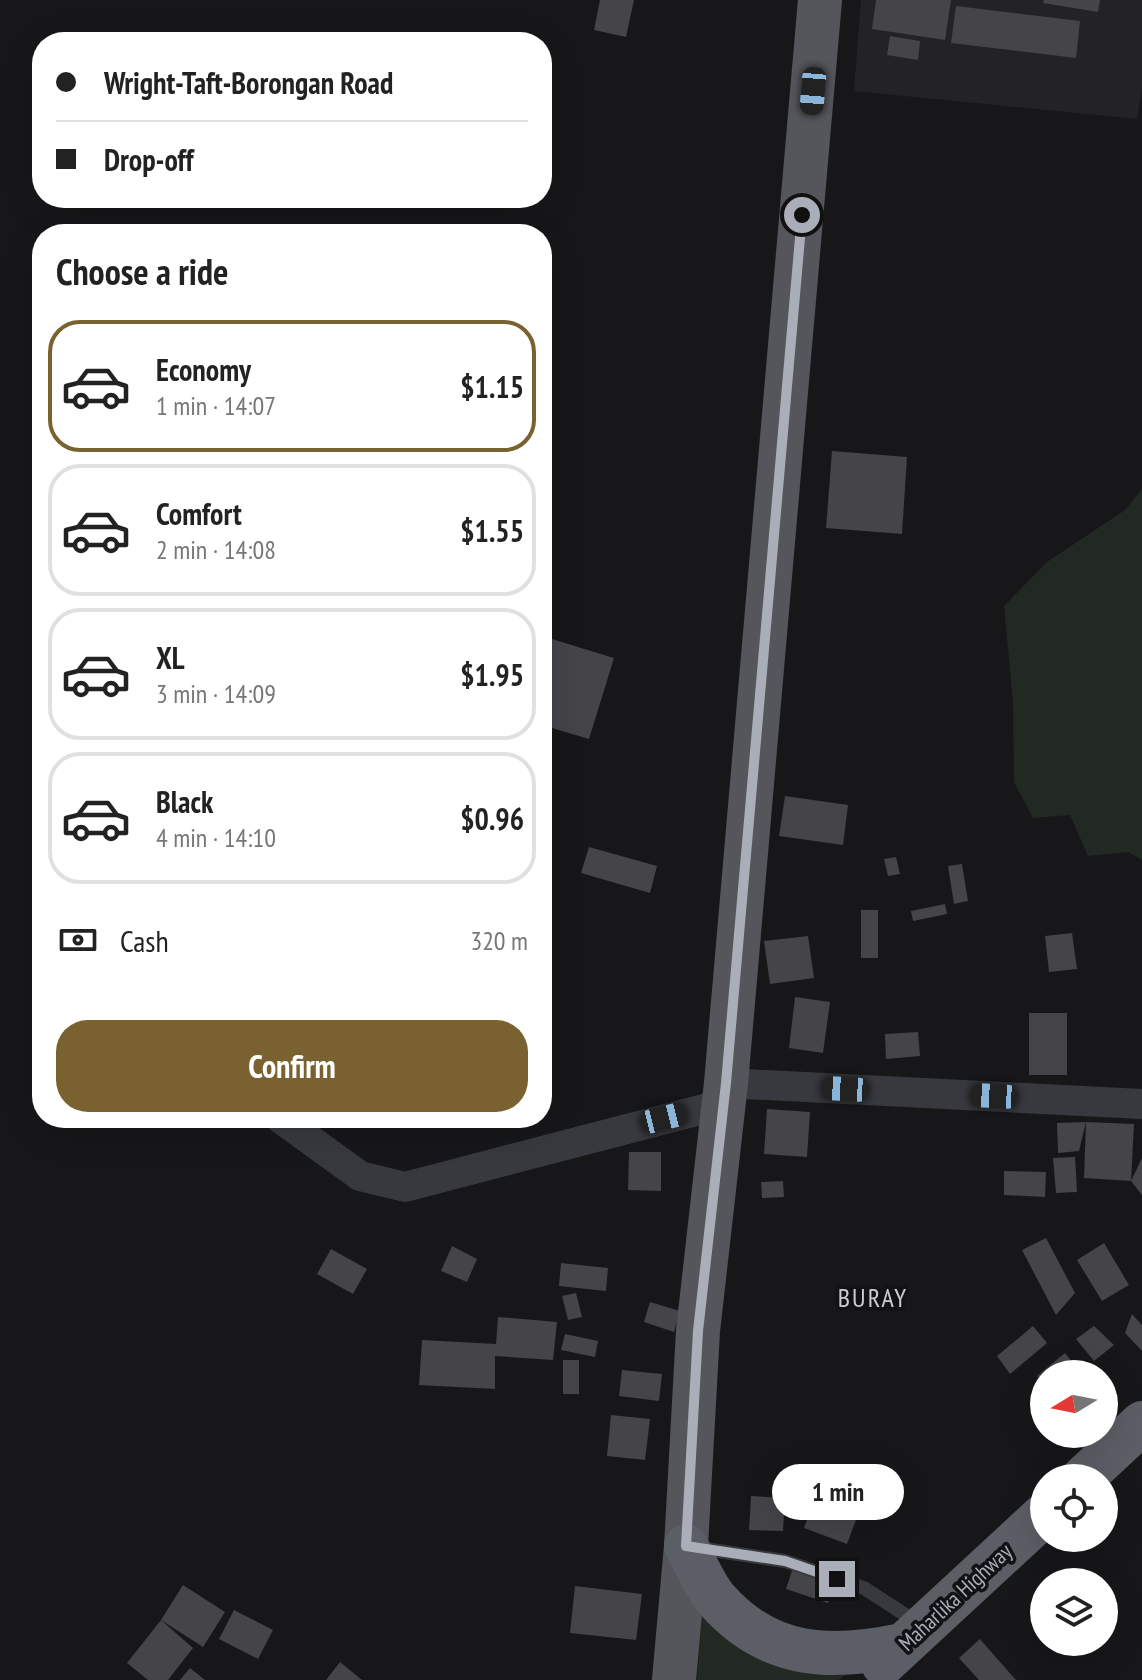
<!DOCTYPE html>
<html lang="en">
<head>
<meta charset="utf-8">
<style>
  body { margin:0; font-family:"PT Sans Narrow",sans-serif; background:#f2f2f2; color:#222; height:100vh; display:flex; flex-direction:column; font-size:30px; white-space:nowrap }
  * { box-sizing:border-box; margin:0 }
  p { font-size:26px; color:#767676 }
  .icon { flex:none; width:44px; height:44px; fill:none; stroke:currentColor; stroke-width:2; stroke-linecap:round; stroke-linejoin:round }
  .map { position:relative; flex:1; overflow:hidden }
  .sheet { position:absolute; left:32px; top:224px; width:520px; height:904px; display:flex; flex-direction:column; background:#fff; border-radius:32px; box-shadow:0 8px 32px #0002 }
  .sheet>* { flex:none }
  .guide { position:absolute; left:32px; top:32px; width:520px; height:176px; border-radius:32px; box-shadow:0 8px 32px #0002; display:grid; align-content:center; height:176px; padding:0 24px; background:#fff }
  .needle { width:52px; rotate:260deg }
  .tools { position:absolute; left:1030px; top:1360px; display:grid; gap:16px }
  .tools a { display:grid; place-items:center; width:88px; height:88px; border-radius:50%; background:#fff; box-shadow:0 8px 32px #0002; font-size:40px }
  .end { position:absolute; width:36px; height:36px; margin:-18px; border:10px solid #aaaeb8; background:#111; box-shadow:0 0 0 4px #111 }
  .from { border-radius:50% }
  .bubble { position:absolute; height:56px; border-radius:28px; background:#fff; box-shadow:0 8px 32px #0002; font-size:26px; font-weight:800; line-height:56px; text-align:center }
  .car { position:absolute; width:24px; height:48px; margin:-24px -12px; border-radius:10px; box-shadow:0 0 6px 2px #0007; background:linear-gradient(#222 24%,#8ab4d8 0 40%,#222 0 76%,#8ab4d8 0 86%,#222 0) }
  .guide b { display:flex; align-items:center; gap:28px; height:76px; font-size:30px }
  .guide b+b { border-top:2px solid #e0e0e0 }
  .guide i { width:20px; height:20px; background:#222 }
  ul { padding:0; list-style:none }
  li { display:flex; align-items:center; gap:24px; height:132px; margin:0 16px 12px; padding:0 8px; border:4px solid #e0e0e0; border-radius:32px }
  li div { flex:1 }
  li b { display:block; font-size:30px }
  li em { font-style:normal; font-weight:800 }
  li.on { border-color:#7a6230 }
  li>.icon { width:72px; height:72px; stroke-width:1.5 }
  h2 { padding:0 24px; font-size:36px; line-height:96px }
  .pay { display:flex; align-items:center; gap:20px; height:88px; padding:0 24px; font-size:30px }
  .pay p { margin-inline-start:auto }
  .action { display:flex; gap:16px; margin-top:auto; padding:16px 24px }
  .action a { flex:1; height:92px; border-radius:32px; background:#7a6230; color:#fff; font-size:32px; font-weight:800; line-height:92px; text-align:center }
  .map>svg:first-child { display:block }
  .built { fill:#232326 }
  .green { fill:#212922 }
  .building { fill:#444449 }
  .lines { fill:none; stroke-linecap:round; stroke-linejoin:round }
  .service { stroke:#38393e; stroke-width:14 }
  .minor { stroke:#38393e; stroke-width:30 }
  .primary { stroke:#54565c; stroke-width:44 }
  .trunk { stroke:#5c5e65; stroke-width:44 }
  .route { stroke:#aaaeb8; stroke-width:10 }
  .labels { text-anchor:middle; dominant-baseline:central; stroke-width:7; stroke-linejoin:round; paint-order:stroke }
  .street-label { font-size:22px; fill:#aaaeb8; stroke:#121214 }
  .quarter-label { font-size:26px; letter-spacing:2px; fill:#cbcdd4; stroke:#121214 }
</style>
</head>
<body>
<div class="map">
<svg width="1142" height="1680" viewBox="0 0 1142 1680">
  <rect width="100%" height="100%" fill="#171719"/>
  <!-- built -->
  <path class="built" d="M861,0H1142V87L1137,119L854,91Z"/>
  <!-- green -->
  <path class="green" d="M1142,489V860L1128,852L1088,856L1070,815L1033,818L1014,782L1013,702L1004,606L1047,562L1125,510Z
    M703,1595L846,1674L839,1680H697Z"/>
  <!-- building -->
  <path class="building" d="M600,0H634L626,37L594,30Z
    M876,0H951L945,40L872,29Z
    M1044,0H1100L1098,12L1043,3Z
    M956,6L1080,21L1076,58L951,43Z
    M890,36L920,41L918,60L887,55Z
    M463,198H488V206L463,204Z
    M832,451L907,457L902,534L826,528Z
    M542,636L614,658L589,739L542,725Z
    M785,796L848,805L843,845L779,836Z
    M589,847L657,866L650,893L581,873Z
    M896,857L900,874L888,876L884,859Z
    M962,864L968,901L954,904L948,866Z
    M945,904L947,914L913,921L911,911Z
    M861,910H878V958H861Z
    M1072,933L1077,969L1049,972L1045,936Z
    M808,936L814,978L770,984L764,941Z
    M795,997L830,1002L823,1053L789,1048Z
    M1029,1013H1067V1075H1029Z
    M918,1032L920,1056L886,1059L885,1034Z
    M767,1109L810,1112L807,1157L764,1154Z
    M1086,1122L1079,1151L1058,1153L1057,1123Z
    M1086,1122L1134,1124L1131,1181L1084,1178Z
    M629,1152H661V1191L628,1190Z
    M1075,1157L1077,1192L1056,1193L1053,1158Z
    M1142,1158V1195L1131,1181Z
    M1004,1171L1046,1172L1045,1197L1004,1195Z
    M783,1181L784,1197L762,1198L761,1182Z
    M1046,1238L1075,1293L1056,1315L1022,1250Z
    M1104,1243L1129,1285L1102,1301L1077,1260Z
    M452,1246L477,1259L467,1282L441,1271Z
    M331,1249L367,1269L353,1294L317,1274Z
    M561,1263L608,1268L606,1291L559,1286Z
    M576,1293L582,1317L568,1320L562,1296Z
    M650,1302L680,1311L674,1332L644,1322Z
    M1132,1314L1142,1325V1351L1125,1333Z
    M498,1317L557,1322L553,1360L495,1356V1389L419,1385L422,1340L496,1344Z
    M1033,1326L1047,1343L1010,1374L997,1356Z
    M1094,1326L1114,1345L1094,1361L1076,1339Z
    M565,1334L598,1341L595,1357L561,1350Z
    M1065,1353L1082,1374H1044V1384L1037,1376Z
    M563,1360H579V1394H563Z
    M622,1370L662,1374L659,1401L619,1396Z
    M611,1415L650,1419L645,1460L607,1456Z
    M826,1469L869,1485L847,1544L804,1528Z
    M751,1496L785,1498L783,1531L749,1530Z
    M796,1558L838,1572L828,1603L786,1589Z
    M183,1585L225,1612L203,1647L161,1620Z
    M575,1586L642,1594L636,1640L570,1633Z
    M234,1610L273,1630L258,1659L219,1639Z
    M161,1620L193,1648L168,1680H148L127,1663Z
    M980,1639L1000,1662L1016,1680H979L959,1658Z
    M340,1662L362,1680H326Z
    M190,1668L205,1680H180Z"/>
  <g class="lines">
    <!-- service -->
    <path class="service" d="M698,1548L785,1561L864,1588L921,1625"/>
    <!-- minor -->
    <path class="minor" d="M726,1083L1142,1104
      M280,1118L360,1176L405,1187L723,1104"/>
    <!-- primary -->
    <path class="primary" d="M674,1680L686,1546L698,1331L726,1083L820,0"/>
    <!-- trunk -->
    <path class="trunk" d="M1083,1478L1142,1423
      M686,1546C696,1563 704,1585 717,1600C769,1659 831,1660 902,1645
      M883,1664L1044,1515"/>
  </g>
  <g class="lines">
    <!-- route -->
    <path class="route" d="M802,215L726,1083L698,1331L686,1546L785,1561L837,1579"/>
  </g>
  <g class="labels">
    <!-- street labels -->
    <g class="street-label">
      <text transform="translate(955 1597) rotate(-43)">Maharlika Highway</text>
    </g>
    <!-- quarter labels -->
    <g class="quarter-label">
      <text x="873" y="1297">BURAY</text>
    </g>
  </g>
</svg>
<div class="tools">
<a><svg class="needle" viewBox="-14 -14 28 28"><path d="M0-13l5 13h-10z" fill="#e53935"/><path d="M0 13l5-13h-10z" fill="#767676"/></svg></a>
<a><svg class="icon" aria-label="locate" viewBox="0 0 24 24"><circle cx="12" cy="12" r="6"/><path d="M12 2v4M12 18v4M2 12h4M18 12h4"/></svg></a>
<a><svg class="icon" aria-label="layers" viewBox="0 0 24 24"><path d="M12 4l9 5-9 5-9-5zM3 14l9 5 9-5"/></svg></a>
</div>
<i class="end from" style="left:802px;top:215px"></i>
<i class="end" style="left:837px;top:1579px"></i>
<div class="bubble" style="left:772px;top:1464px;width:132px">1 min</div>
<i class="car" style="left:813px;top:91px;rotate:185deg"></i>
<i class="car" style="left:845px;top:1089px;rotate:273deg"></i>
<i class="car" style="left:994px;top:1096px;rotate:273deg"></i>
<i class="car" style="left:664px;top:1118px;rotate:76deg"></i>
<div class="guide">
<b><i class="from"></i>Wright-Taft-Borongan Road</b>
<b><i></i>Drop-off</b>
</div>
<section class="sheet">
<h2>Choose a ride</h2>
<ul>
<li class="on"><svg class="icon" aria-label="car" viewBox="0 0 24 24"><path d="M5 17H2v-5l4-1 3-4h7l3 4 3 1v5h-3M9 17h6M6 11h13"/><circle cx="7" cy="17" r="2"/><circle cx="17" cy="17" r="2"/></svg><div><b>Economy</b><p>1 min · 14:07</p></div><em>$1.15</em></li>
<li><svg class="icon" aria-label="car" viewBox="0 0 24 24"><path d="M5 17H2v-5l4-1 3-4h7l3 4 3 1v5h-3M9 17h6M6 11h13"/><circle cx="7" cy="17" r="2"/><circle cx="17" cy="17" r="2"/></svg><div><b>Comfort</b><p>2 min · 14:08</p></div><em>$1.55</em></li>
<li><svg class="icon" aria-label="car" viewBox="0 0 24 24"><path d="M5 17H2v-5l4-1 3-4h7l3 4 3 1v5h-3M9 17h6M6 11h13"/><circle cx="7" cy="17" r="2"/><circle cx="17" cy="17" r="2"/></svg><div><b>XL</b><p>3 min · 14:09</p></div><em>$1.95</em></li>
<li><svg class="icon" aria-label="car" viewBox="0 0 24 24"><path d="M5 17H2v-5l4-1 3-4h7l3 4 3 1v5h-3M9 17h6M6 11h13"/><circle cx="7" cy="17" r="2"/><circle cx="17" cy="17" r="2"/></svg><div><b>Black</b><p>4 min · 14:10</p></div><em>$0.96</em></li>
</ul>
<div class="pay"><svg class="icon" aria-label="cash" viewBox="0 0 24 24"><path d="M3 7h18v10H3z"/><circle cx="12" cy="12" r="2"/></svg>Cash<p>320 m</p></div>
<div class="action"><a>Confirm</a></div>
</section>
</div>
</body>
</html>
